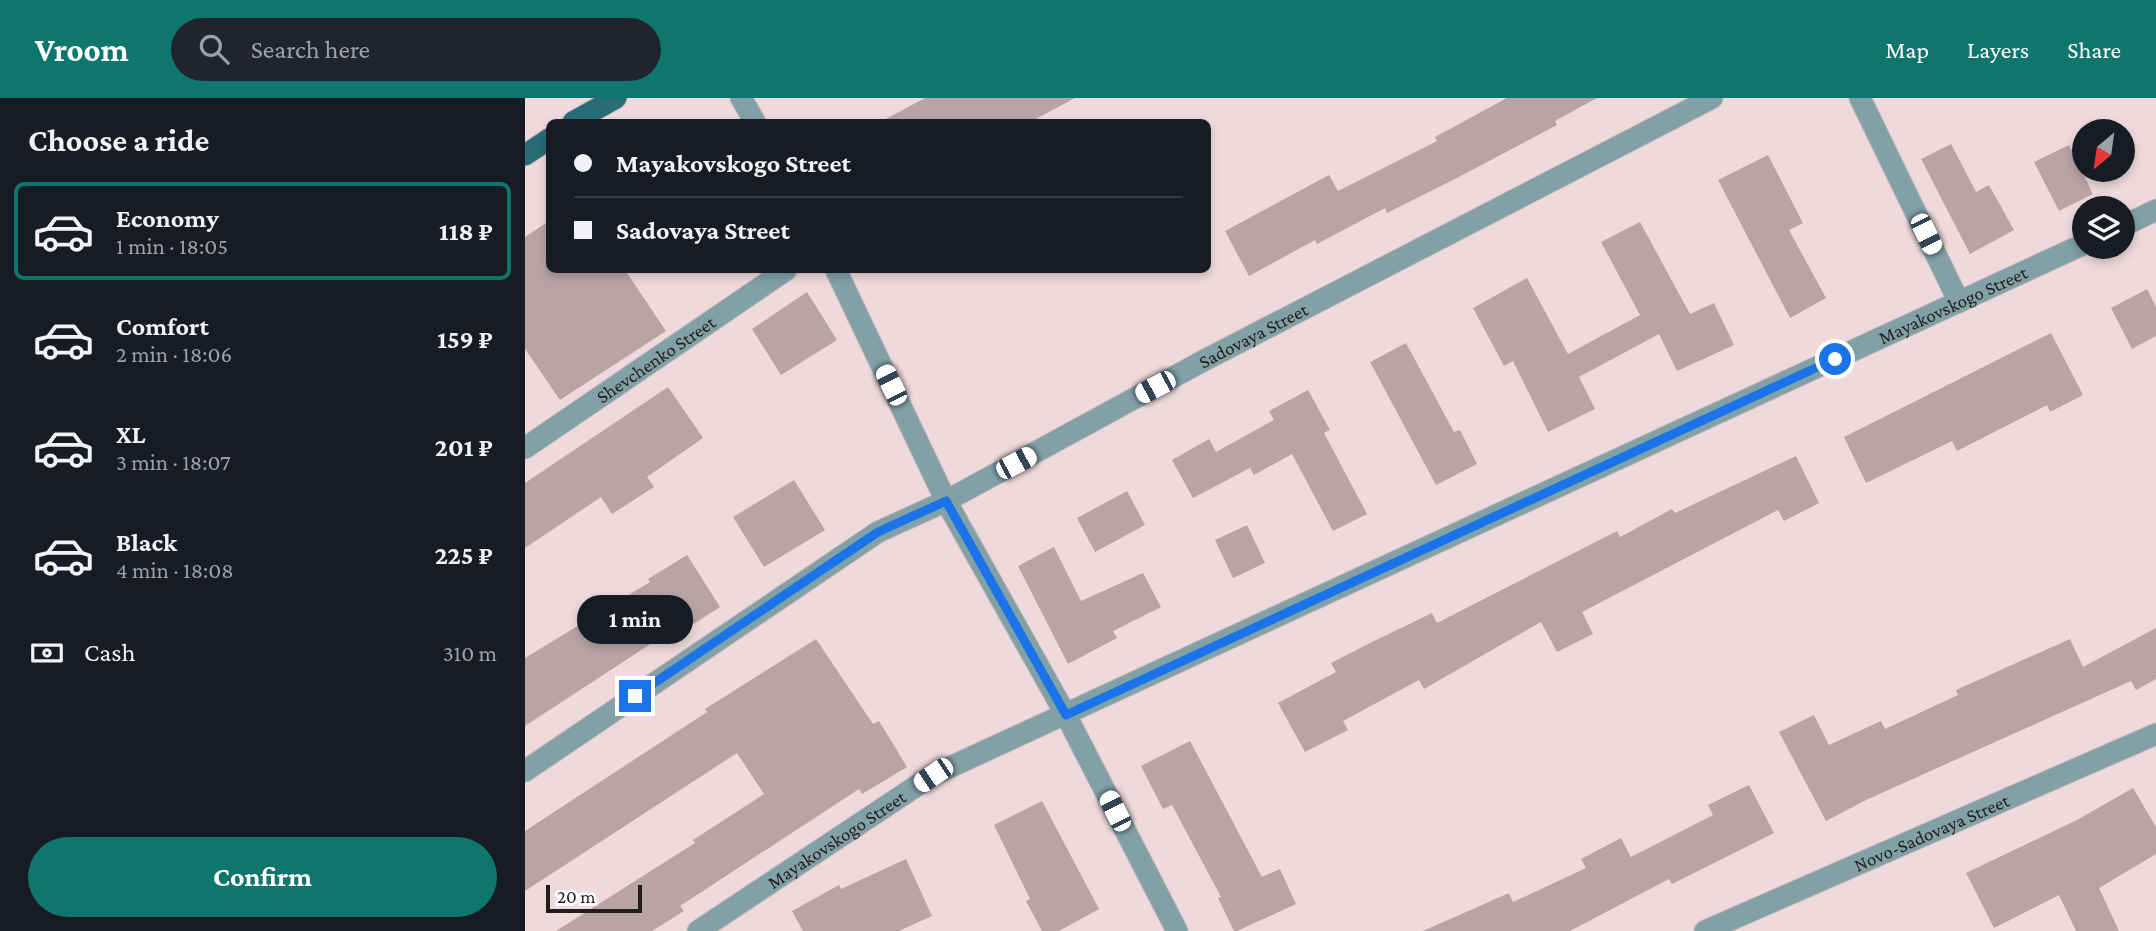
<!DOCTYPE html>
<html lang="en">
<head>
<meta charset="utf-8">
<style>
  body { margin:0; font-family:"Crimson Pro",serif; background:#20242c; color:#f1f3f6; height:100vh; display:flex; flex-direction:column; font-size:26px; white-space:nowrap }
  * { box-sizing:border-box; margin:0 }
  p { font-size:23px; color:#9ea1a6 }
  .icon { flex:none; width:38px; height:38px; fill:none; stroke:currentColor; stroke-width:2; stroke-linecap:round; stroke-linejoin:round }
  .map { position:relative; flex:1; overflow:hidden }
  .sheet { display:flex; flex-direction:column; background:#171b24; width:525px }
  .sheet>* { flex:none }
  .banner { position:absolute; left:21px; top:21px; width:665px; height:154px; border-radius:10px; box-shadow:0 4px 10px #0003; display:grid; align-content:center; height:154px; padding:0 28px; background:#171b24 }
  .needle { width:46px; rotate:209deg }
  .buttons { position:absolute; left:1547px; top:21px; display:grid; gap:14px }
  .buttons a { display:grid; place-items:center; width:63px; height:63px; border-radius:50%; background:#171b24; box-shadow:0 4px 10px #0003; font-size:35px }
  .scale { position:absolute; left:21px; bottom:18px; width:96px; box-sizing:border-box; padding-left:7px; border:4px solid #231c1d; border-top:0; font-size:19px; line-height:24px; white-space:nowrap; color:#231c1d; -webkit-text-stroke:5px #fff; paint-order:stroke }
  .end { position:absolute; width:32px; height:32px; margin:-16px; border:9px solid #1a73e8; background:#fff; box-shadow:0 0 0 4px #fff }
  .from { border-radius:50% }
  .bubble { position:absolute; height:49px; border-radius:24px; background:#171b24; box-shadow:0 4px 10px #0003; font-size:23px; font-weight:700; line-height:49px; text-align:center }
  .car { position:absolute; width:21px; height:42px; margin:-21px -10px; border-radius:9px; box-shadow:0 0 5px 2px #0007; background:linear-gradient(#fff 24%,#345 0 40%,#fff 0 76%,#345 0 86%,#fff 0) }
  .banner b { display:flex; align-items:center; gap:24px; height:66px; font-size:26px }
  .banner b+b { border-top:2px solid #363941 }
  .banner i { width:18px; height:18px; background:#f1f3f6 }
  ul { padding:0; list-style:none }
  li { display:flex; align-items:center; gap:21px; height:98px; margin:0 14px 10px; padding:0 14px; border:4px solid transparent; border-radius:10px }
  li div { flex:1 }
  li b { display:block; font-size:26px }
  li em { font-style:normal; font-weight:700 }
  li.on { border-color:#0f766e }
  li>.icon { width:63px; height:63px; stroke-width:1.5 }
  h2 { padding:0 28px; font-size:32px; line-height:84px }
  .pay { display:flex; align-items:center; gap:18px; height:77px; padding:0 28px; font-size:26px }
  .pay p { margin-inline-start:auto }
  .primary-button { display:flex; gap:14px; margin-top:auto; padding:14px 28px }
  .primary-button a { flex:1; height:80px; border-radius:42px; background:#0f766e; color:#fff; font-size:28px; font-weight:700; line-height:80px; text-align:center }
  header { display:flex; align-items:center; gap:42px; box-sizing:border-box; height:98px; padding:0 35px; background:#0f766e; color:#fff }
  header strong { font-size:33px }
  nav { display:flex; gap:38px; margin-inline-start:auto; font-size:24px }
  .search { width:490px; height:63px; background:#20242c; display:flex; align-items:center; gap:18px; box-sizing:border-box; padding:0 24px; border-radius:38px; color:#9ea1a6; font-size:26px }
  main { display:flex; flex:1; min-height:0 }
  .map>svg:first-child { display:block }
  .building { fill:#b8a4a7 }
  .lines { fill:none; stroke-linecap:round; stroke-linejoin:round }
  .minor-casing { stroke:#c9b8ba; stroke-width:23 }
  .major-casing { stroke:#c9b8ba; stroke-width:23 }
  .minor { stroke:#81a1a7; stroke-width:21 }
  .major { stroke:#286c77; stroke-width:21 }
  .route { stroke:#1a73e8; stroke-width:9 }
  .labels { text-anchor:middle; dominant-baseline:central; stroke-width:5; stroke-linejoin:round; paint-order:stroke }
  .street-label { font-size:19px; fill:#231c1d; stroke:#fff }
</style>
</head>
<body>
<header>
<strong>Vroom</strong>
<div class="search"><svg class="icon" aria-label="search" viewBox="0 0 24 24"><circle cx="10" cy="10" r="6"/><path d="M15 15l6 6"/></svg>Search here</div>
<nav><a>Map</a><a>Layers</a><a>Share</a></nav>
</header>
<main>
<section class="sheet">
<h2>Choose a ride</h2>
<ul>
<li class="on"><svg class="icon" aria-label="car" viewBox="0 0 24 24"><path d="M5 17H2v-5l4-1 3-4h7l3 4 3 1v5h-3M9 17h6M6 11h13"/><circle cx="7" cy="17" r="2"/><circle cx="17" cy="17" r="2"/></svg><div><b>Economy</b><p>1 min · 18:05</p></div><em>118 ₽</em></li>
<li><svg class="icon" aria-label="car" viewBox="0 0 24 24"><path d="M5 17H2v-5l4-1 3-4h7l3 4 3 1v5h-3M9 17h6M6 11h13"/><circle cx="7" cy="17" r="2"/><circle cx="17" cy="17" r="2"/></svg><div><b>Comfort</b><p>2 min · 18:06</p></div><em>159 ₽</em></li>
<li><svg class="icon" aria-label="car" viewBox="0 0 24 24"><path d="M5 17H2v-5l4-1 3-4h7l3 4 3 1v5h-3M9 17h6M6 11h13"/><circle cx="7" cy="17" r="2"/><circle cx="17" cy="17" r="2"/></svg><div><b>XL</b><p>3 min · 18:07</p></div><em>201 ₽</em></li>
<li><svg class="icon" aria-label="car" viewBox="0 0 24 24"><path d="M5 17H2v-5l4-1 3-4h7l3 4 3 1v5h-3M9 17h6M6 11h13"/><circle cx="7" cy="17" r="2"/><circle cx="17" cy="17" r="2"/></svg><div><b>Black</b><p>4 min · 18:08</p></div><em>225 ₽</em></li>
</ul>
<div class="pay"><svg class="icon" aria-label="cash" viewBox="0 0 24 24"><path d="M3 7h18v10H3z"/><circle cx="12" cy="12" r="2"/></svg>Cash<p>310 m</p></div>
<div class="primary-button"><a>Confirm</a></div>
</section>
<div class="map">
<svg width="1631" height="833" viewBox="0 0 1631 833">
  <rect width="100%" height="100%" fill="#eedadd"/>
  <!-- building -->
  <path class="building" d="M400,0H550L505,24H355Z
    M982,0H1072L1030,23L1032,27L932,80L862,115L860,110L792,146L790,142L724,178L700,133L804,77L813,93L912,43L910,39Z
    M1426,46L1451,94L1464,87L1489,132L1445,156L1396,61Z
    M1544,47L1568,96L1534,113L1509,64Z
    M1243,57L1278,125L1264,132L1301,200L1265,220L1193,82Z
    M24,123V172H100L141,233L35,302L0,251V139Z
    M1115,124L1165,216L1189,205L1209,247L1152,273L1134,236L1054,279L1070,311L1023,334L988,263L979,268L948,210L1002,180L1043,256L1115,217L1076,144Z
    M1622,191L1631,209V238L1607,251L1586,210Z
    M282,194L312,242L256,277L227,231Z
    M1526,235L1558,297L1525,314L1522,307L1432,353L1427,343L1341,385L1319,339Z
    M881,245L929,334L935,332L952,366L911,387L845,264Z
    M143,289L178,340L122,379L129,389L87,416L76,399L0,450V385Z
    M783,292L805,332L799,335L842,416L808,433L767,356L729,377L725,370L668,400L647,362L684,341L691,354L749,322L744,313Z
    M1271,358L1294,405L1259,423L1253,412L1057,514L1068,536L1032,554L1016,524L899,591L894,582L818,623L823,632L780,654L753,605L811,574L806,565L845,545L907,515L912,525L1092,433L1095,439L1147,411L1150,415Z
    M269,382L300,432L239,469L208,419Z
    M602,393L620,427L570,454L552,420Z
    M722,427L740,465L708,480L690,442Z
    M529,449L556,503L618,475L636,509L588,533L592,540L543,566L493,468Z
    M162,457L195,509L156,534L153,528L0,628V560L125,484L123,481Z
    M1631,530V581L1611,592L1606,583L1341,702L1301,723L1254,634L1289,617L1304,647L1356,623L1360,631L1433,597L1431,592L1545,541L1558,569Z
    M291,541L348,626L354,623L382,669L337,696L334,691L155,808L159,813L127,833H31L170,745L168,742L239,696L212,655L0,793V733L182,614L180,611Z
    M665,643L737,779L755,771L771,806L712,833H709L693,800L696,799L647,707L638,711L616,668Z
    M1224,687L1249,735L1147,786L1144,781L1045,833H898L984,795L988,804L1061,770L1056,761L1096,740L1106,759L1188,717L1183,707Z
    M1608,690L1631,729V756L1574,790L1594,833H1551L1534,797L1469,830L1441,775L1552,722Z
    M517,703L574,811L534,833H517L501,803L505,801L469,727Z
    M381,761L407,818L374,833H278L267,813L314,787L316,791Z"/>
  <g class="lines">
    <defs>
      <g id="minor">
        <path d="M216,0L230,24"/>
        <path d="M1335,0L1434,204"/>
        <path d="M1598,128L1631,112"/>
        <path d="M311,172L421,403L541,617L652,833"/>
        <path id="s1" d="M0,350L261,172"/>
        <path id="s2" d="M0,673L353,434L421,403L676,264L1187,0"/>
        <path id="s3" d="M173,833L408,677L1559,146"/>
        <path id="s4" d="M1180,833L1631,636"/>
      </g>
      <path id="major" d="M48,24L91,0
        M0,57L24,41"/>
    </defs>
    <!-- minor casing -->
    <use href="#minor" class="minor-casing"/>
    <!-- major casing -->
    <use href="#major" class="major-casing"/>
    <!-- minor -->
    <use href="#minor" class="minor"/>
    <!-- major -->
    <use href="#major" class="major"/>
  </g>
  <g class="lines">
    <!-- route -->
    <path class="route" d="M110,598L353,434L421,403L541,617L1310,261"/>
  </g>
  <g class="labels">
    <!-- street labels -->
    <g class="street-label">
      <text stroke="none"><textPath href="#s3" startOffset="1405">Mayakovskogo Street</textPath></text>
      <text stroke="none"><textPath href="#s2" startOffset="850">Sadovaya Street</textPath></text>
      <text stroke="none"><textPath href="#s1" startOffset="158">Shevchenko Street</textPath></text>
      <text stroke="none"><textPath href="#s4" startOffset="247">Novo-Sadovaya Street</textPath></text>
      <text stroke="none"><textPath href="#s3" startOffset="166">Mayakovskogo Street</textPath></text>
    </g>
  </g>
</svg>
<div class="buttons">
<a><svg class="needle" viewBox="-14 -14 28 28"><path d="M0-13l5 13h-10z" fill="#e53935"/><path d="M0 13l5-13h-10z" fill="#9ea1a6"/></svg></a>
<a><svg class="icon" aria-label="layers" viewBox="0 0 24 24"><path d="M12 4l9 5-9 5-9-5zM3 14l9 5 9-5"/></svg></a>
</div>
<div class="scale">20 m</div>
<i class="end from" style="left:1310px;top:261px"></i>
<i class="end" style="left:110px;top:598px"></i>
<div class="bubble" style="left:52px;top:497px;width:116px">1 min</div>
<i class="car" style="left:1401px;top:136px;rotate:154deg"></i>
<i class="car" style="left:366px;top:287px;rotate:334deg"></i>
<i class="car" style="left:630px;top:289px;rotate:242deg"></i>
<i class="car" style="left:491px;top:365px;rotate:62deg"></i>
<i class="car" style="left:408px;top:677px;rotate:236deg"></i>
<i class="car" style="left:590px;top:713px;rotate:333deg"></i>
<div class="banner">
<b><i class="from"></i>Mayakovskogo Street</b>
<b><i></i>Sadovaya Street</b>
</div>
</div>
</main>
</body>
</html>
